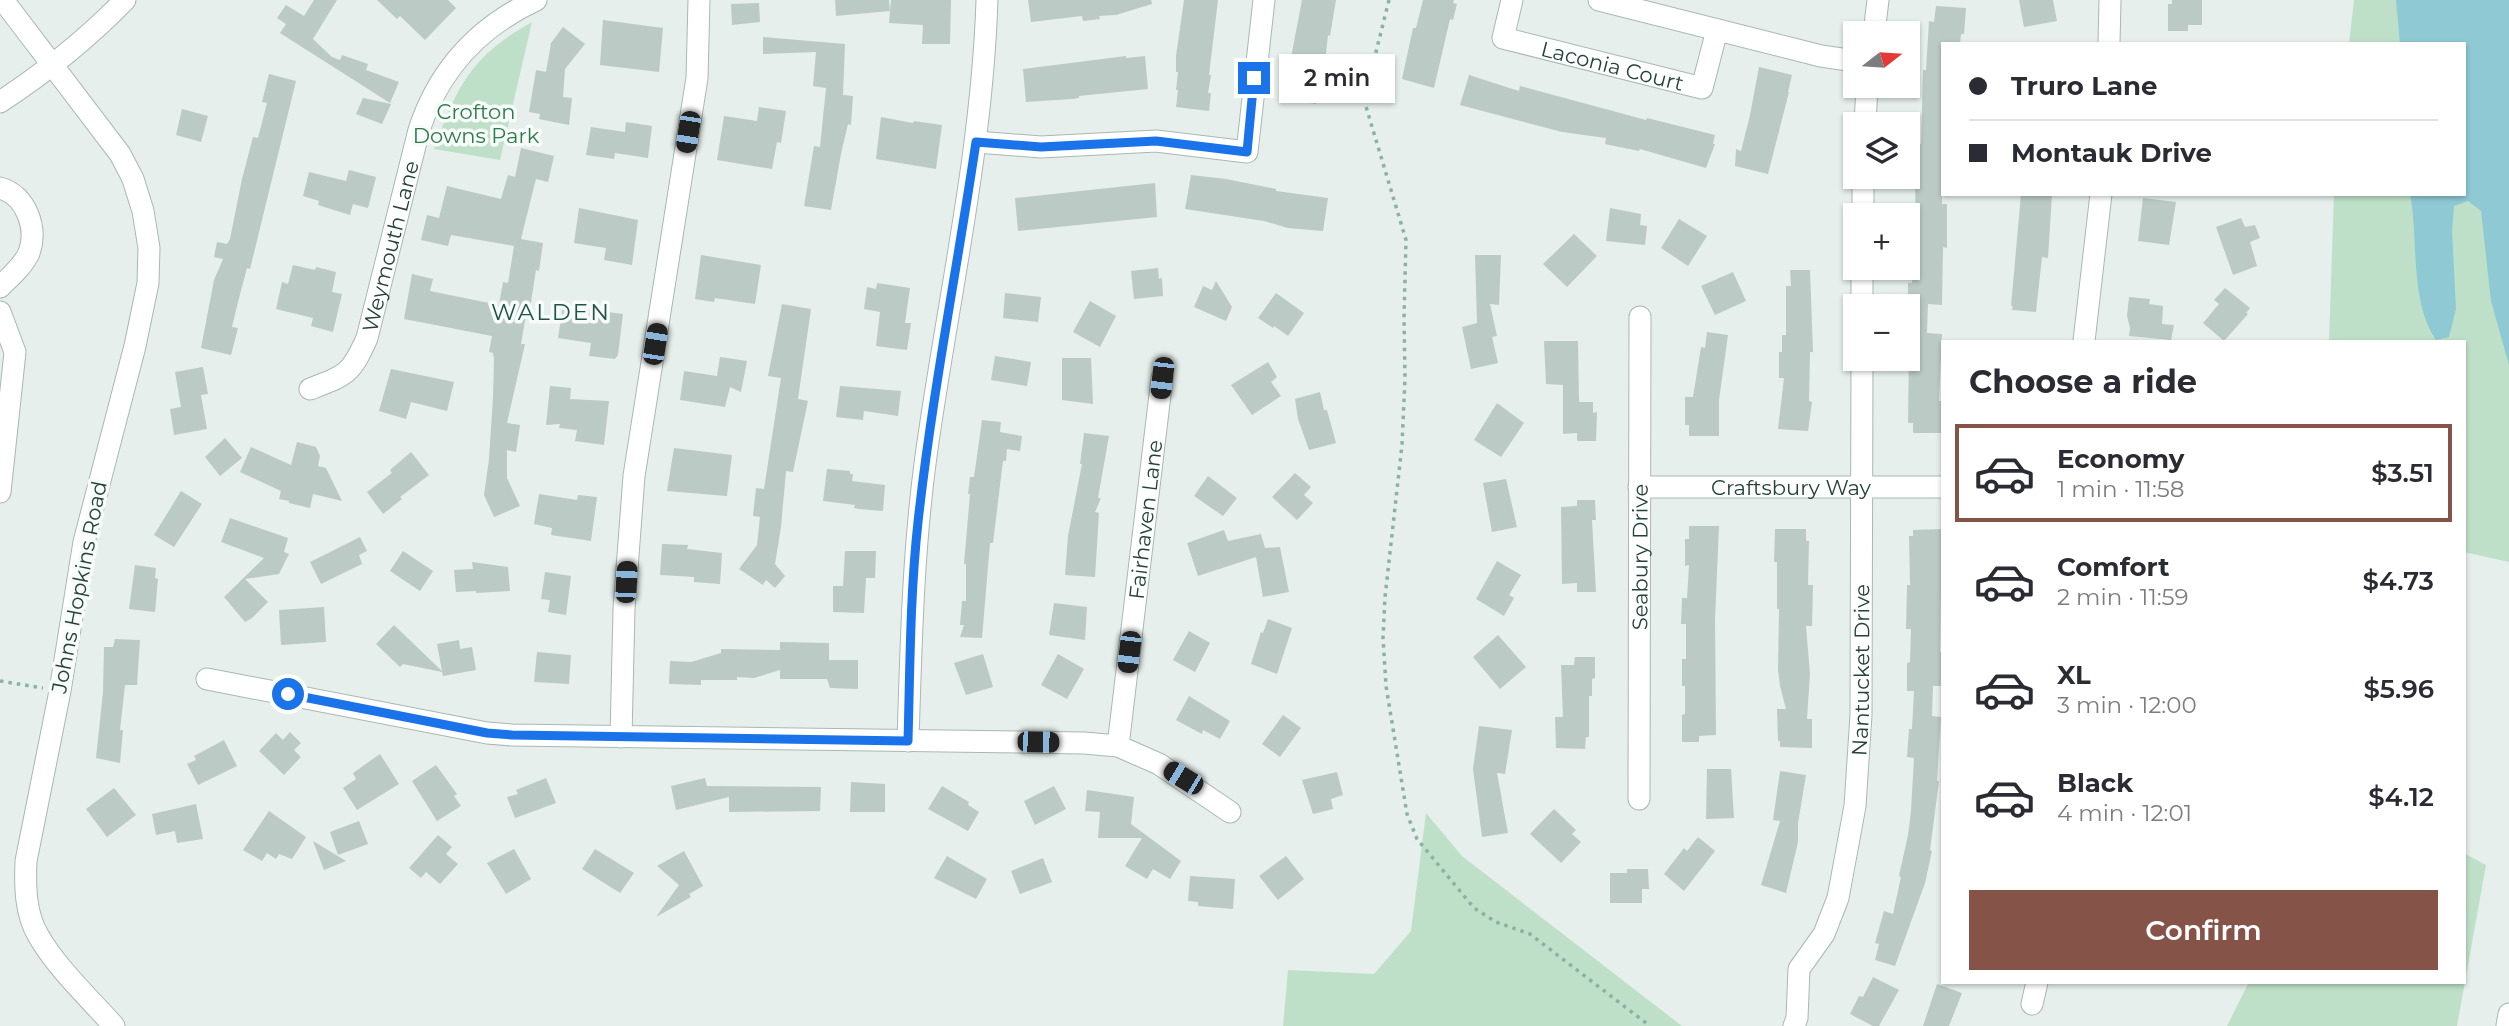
<!DOCTYPE html>
<html lang="en">
<head>
<meta charset="utf-8">
<style>
  body { margin:0; font-family:Montserrat,sans-serif; background:#f7f7f7; color:#2b2b33; height:100vh; display:flex; flex-direction:column; font-size:26px; white-space:nowrap }
  * { box-sizing:border-box; margin:0 }
  p { font-size:23px; color:#7c7c81 }
  .icon { flex:none; width:38px; height:38px; fill:none; stroke:currentColor; stroke-width:2; stroke-linecap:round; stroke-linejoin:round }
  .map { position:relative; flex:1; overflow:hidden }
  .panel { position:absolute; left:1941px; top:340px; width:525px; height:644px; display:flex; flex-direction:column; background:#fff; border-radius:0px; box-shadow:0 2px 5px #0004 }
  .panel>* { flex:none }
  .top-card { position:absolute; left:1941px; top:42px; width:525px; height:154px; border-radius:0px; box-shadow:0 2px 5px #0004; display:grid; align-content:center; height:154px; padding:0 28px; background:#fff }
  .needle { width:46px; rotate:73deg }
  .fabs { position:absolute; left:1843px; top:21px; display:grid; gap:14px }
  .fabs a { display:grid; place-items:center; width:77px; height:77px; border-radius:0px; background:#fff; box-shadow:0 2px 5px #0004; font-size:35px }
  .end { position:absolute; width:32px; height:32px; margin:-16px; border:9px solid #1a73e8; background:#fff; box-shadow:0 0 0 4px #fff }
  .from { border-radius:50% }
  .bubble { position:absolute; height:49px; border-radius:0px; background:#fff; box-shadow:0 2px 5px #0004; font-size:23px; font-weight:600; line-height:49px; text-align:center }
  .car { position:absolute; width:21px; height:42px; margin:-21px -10px; border-radius:9px; box-shadow:0 0 5px 2px #0007; background:linear-gradient(#222 24%,#8ab4d8 0 40%,#222 0 76%,#8ab4d8 0 86%,#222 0) }
  .top-card b { display:flex; align-items:center; gap:24px; height:66px; font-size:26px }
  .top-card b+b { border-top:2px solid #e1e1e2 }
  .top-card i { width:18px; height:18px; background:#2b2b33 }
  ul { padding:0; list-style:none }
  li { display:flex; align-items:center; gap:21px; height:98px; margin:0 14px 10px; padding:0 14px; border:4px solid transparent; border-radius:0px }
  li div { flex:1 }
  li b { display:block; font-size:26px }
  li em { font-style:normal; font-weight:600 }
  li.selected { border-color:#855347 }
  li>.icon { width:63px; height:63px; stroke-width:1.5 }
  h2 { padding:0 28px; font-size:32px; line-height:84px }
  .action { display:flex; gap:14px; margin-top:auto; padding:14px 28px }
  .action a { flex:1; height:80px; border-radius:0px; background:#855347; color:#fff; font-size:28px; font-weight:600; line-height:80px; text-align:center }
  .map>svg:first-child { display:block }
  .green { fill:#bfe0c8 }
  .water { fill:#8ec9d4 }
  .building { fill:#bbcac4 }
  .lines { fill:none; stroke-linecap:round; stroke-linejoin:round }
  .minor-casing { stroke:#a8b8b2; stroke-width:23 }
  .path { stroke:#86b3a5; stroke-width:3.5; stroke-dasharray:3.5 5; stroke-linecap:butt }
  .minor { stroke:#fff; stroke-width:21 }
  .route { stroke:#1a73e8; stroke-width:9 }
  .labels { text-anchor:middle; dominant-baseline:central; stroke-width:7; stroke-linejoin:round; paint-order:stroke }
  .street-label { font-size:21px; fill:#24423a; stroke:#f7fbf9 }
  .park-label { font-size:21px; fill:#2d7a4b; stroke:#f7fbf9 }
  .neighbourhood-label { font-size:23px; letter-spacing:2px; fill:#1f5548; stroke:#f7fbf9 }
</style>
</head>
<body>
<div class="map">
<svg width="2509" height="1026" viewBox="0 0 2509 1026">
  <rect width="100%" height="100%" fill="#e6efeb"/>
  <!-- green -->
  <path class="green" d="M2354,0H2509V562L2464,552V341H2329L2334,194H2464V44H2349Z
    M532,22L500,160L434,149C457,86 471,56 532,22Z
    M1426,813L1462,856L1682,1026H1283L1288,970L1374,974L1411,931Z
    M2464,853L2486,865L2457,1026H2227L2249,982H2464Z"/>
  <!-- water -->
  <path class="water" d="M2396,0H2509V365L2491,301L2481,211L2468,201L2454,206L2452,231L2456,309L2449,337L2436,340C2409,299 2419,241 2410,194H2464V44H2400Z"/>
  <!-- building -->
  <path class="building" d="M314,0H337L313,39L332,57L340,60L342,55L368,64L366,70L399,82L390,103L280,33L286,24L277,18L286,5L304,16Z
    M377,0H448L456,8L425,40L400,16L397,19Z
    M835,0H889L890,11L836,16Z
    M891,0H951L950,44H922L923,25L889,23Z
    M1028,0H1151L1152,4L1116,15L1099,16L1100,19L1083,21L1082,16L1031,22Z
    M1184,0H1218L1209,75H1211L1208,93H1211L1209,111L1176,107L1178,90H1176L1178,72H1176V56Z
    M1302,0H1336L1330,36L1328,35L1322,87H1319L1316,104L1283,99Z
    M1423,0H1454L1453,3L1457,4L1453,20L1450,19L1434,88L1402,79L1413,28H1416Z
    M2019,0H2053L2057,21L2024,27Z
    M2172,0H2202V25H2188V31H2168V4H2172Z
    M759,3L760,22L732,25L731,4Z
    M1936,6L1966,8L1964,34H1961L1960,44H1942V204H1947V248L1943,247L1942,305L1928,304L1927,333L1942,334L1939,401H1942V433H1913V423H1908L1909,350H1912L1914,311H1908V283H1912V273H1915L1916,244L1915,180H1911L1913,154H1916L1917,144H1921L1923,70H1926L1929,21L1934,22Z
    M603,20L663,28L659,72L600,65Z
    M563,27L585,44L565,69L563,97L572,98L569,125L539,119L540,114L529,112L536,70L546,72L551,43Z
    M763,37L845,44L843,95L853,96L851,125L848,124L841,154L831,210L804,206L814,146L820,147L826,88L813,86L816,52L763,54Z
    M1126,56V58L1145,56L1148,89L1079,96V98L1072,99L1026,102L1023,69Z
    M1759,67L1792,75L1788,92H1789L1768,174L1735,166L1736,149L1741,151L1750,115Z
    M269,74L296,81L250,269L247,268L238,302L232,327L238,328L231,355L201,348L214,280L223,259L214,257L217,242L227,244L230,239L242,179L253,137L258,138L267,103L262,102Z
    M1469,75L1519,91L1520,86L1646,120L1647,118L1715,135L1713,144H1715L1706,168L1640,149L1639,151L1605,144L1606,138L1562,132L1460,105Z
    M363,98L391,104L382,124L356,114Z
    M759,107L786,111L781,143L777,142L772,169L717,160L724,116L757,121Z
    M182,109L208,116L201,142L176,135Z
    M881,117L913,123L914,121L942,125L936,169L876,159Z
    M626,122L652,126L648,158L615,153L614,159L586,155L591,127L625,132Z
    M521,148L554,156L548,182L536,179L521,239L543,243L539,271L536,270L529,315H526L521,344H525L507,423L520,425L516,452L507,450V478L520,506L494,517L484,495L489,459L493,397L494,359L493,353L489,352L492,336L404,319L412,274L433,279L430,291L499,305L503,282L508,283L514,246L451,235L448,246L421,240L427,215L439,218L447,186L501,199L508,175L515,177Z
    M349,170L376,177L368,208L353,204L350,215L318,205L319,201L303,196L309,172L346,181Z
    M1191,175L1226,179L1276,189V191L1328,198L1323,231L1288,228L1264,221L1185,209Z
    M1155,183L1157,217L1018,231L1015,198Z
    M2021,194H2052L2048,258L2042,257L2036,312L2012,310L2013,306H2011Z
    M2143,198L2176,202L2169,245L2138,241Z
    M579,208L638,220L632,265L604,260L606,248L574,243Z
    M1610,208L1641,214L1640,225L1647,226L1645,245L1606,241Z
    M2241,218L2245,227L2255,225L2260,238L2250,242L2257,266L2233,275L2216,227Z
    M1679,219L1707,236L1688,266L1661,248Z
    M1574,234L1597,256L1567,287L1543,264Z
    M701,255L761,265L755,304L715,298L714,302L695,299Z
    M1475,255H1501L1499,305L1490,304L1497,336L1492,337L1498,363L1471,369L1462,327L1477,323Z
    M293,265L315,270L316,267L336,272L332,292L342,294L333,332L311,326L313,318L276,309L282,282L288,284Z
    M1158,268L1159,279L1162,278L1163,296L1134,299L1131,271Z
    M1790,270H1810L1813,352H1810L1809,401L1812,402L1808,431L1778,429L1784,378H1779V352H1782V335H1786V286H1791Z
    M1733,272L1746,301L1715,315L1701,286Z
    M1216,281L1232,307L1226,321L1194,307L1203,286L1212,290Z
    M877,283L910,288L905,323H911L907,350L876,346L880,312L864,309L867,287L876,289Z
    M2225,288L2250,308L2246,313L2248,314L2224,341L2203,323L2219,304L2214,300Z
    M1005,293L1041,297L1038,322L1003,318Z
    M1276,293L1304,313L1288,336L1274,326L1273,328L1258,318Z
    M2129,297L2150,299L2149,304L2163,306L2162,324L2174,325L2171,340L2129,336L2130,328L2127,316Z
    M1090,301L1116,316L1100,347L1073,332Z
    M782,304L811,309L798,399L808,401L793,472L786,471L781,527L775,564L785,576L775,588L766,580L763,585L739,569L757,545L760,517L753,516L756,488L764,489L781,378L768,376Z
    M563,306L623,314L618,355L615,359L589,356L591,343L558,338Z
    M1707,332L1728,335L1719,400V436H1689V425H1685V397H1693L1701,347L1705,348Z
    M1544,341H1578L1579,402H1593V413L1597,412L1596,441H1577V433L1563,434V385L1546,384Z
    M995,356L1031,362L1027,386L991,380Z
    M720,357L747,361L741,392L730,387L725,407L680,400L684,371L717,376Z
    M1062,358H1091L1093,404L1062,400Z
    M1268,362L1277,377L1271,382L1281,396L1252,415L1231,385Z
    M203,367L208,394L201,395L207,429L174,435L170,409L181,407L175,372Z
    M391,369L454,382L447,411L411,402L406,419L379,411Z
    M550,386L571,388L570,399L609,401L604,445L575,441L577,430L559,428L560,424L546,425Z
    M840,386L901,391L898,416L864,411L863,420L836,417Z
    M1320,392L1324,410H1327L1336,443L1309,450L1298,419L1295,399Z
    M1497,403L1524,423L1501,457L1474,440Z
    M982,420L1001,422L1000,432L1022,436L1020,451L1007,449L1006,461H1003L993,543H990L982,638L960,637L964,625H960L962,601H966V564H964L970,494H968L970,477H974Z
    M1084,433L1109,436L1098,498H1101L1095,512L1099,513L1095,577L1065,575L1068,536L1082,464H1080Z
    M225,438L242,458L220,476L205,457Z
    M297,442L316,447L320,456L318,466L326,468L342,501L313,494L310,508L289,503V501L279,499L281,491L240,472L251,447L291,465Z
    M674,448L732,455L727,496L667,491Z
    M411,452L429,475L400,497L402,499L383,514L367,492L392,473L390,470Z
    M827,469L850,471V474H853L852,481L885,485L883,511L859,509L854,508L855,505L823,501Z
    M1295,473L1311,487L1304,495L1313,503L1297,520L1272,497Z
    M1208,476L1237,498L1223,516L1194,496Z
    M1506,479L1517,527L1492,532L1483,483Z
    M181,491L202,504L174,547L154,535Z
    M539,494L577,500L578,495L597,497L591,541L551,535L552,528L534,524Z
    M1577,500H1595L1596,520H1592L1596,592H1577V583L1562,584L1561,507L1577,506Z
    M230,518L288,538L284,552L289,554L279,574L245,579L268,602L252,618L245,622L224,597L264,558L221,542Z
    M1689,526H1719L1715,619L1716,735L1699,736V742H1682V715L1685,714V686H1682V659H1686V624H1681L1682,598H1687L1689,565L1685,566V539H1689Z
    M1775,529H1806V541H1809L1808,585H1813L1812,626H1806L1810,674L1807,719H1812V748L1780,747V741H1778L1777,709H1786L1780,686L1778,670L1779,609H1777V562H1774Z
    M1942,529L1940,652H1942V686H1933L1932,716L1941,717L1937,781H1939L1930,850L1932,851L1925,883L1895,966L1875,960L1879,944L1875,943L1884,911L1893,914L1901,877L1899,876L1908,835L1911,811L1914,758L1907,757L1909,729H1912L1914,691H1907V663L1910,662L1911,629H1906L1907,585H1910L1909,536H1913V530Z
    M1224,530L1228,541L1261,534L1265,548L1280,547L1289,592L1263,597L1256,557L1198,576L1187,543Z
    M360,537L367,551L359,555L362,564L321,584L310,562Z
    M662,544L688,545L687,549L722,553L720,584L694,582V577L660,575Z
    M403,551L433,571L420,591L390,571Z
    M845,551H876L875,578H866L864,613L833,612V586H843Z
    M1497,561L1521,575L1509,595L1514,598L1504,616L1476,599Z
    M472,562L508,567L510,591L476,593V591L456,592L454,570L473,569Z
    M135,565L156,568L155,578L158,579L155,612L129,609Z
    M545,572L571,576L566,615L548,612L550,600L541,599Z
    M1054,603L1087,607L1085,640L1049,635Z
    M324,607L326,642L281,645L279,610Z
    M1268,619L1292,628L1277,674L1251,664L1261,632L1263,633Z
    M394,625L442,671L437,644L459,640L460,649L472,647L476,670L443,676L442,672L403,664L400,667L376,644Z
    M1189,631L1210,643L1195,672L1173,660Z
    M1498,635L1526,667L1500,689L1473,657Z
    M115,639L140,640L137,685H125L120,730H123L120,763L96,758L103,692L104,647H113Z
    M780,642L829,643V660H858V689L830,688L827,679H780V670L754,678L737,677V680H701V685L669,684L670,661L691,662L721,653V649L780,650Z
    M537,652L571,655L569,684L534,682Z
    M983,654L993,687L966,695L954,663Z
    M1058,654L1084,669L1067,699L1041,685Z
    M1575,657H1595V678L1592,679V696H1589V737H1586L1585,749L1556,748L1555,717H1563L1561,665H1574Z
    M1189,696L1230,721L1220,739L1203,730L1202,734L1176,720Z
    M1283,715L1301,728L1280,757L1262,744Z
    M1479,726L1512,730L1505,774L1497,773L1508,833L1482,837L1473,769Z
    M290,732L301,743L294,750L301,757L284,775L259,751L276,733L283,740Z
    M224,740L237,766L198,785L187,764L196,760L194,756Z
    M380,754L399,784L357,810L343,788L356,779L353,773Z
    M436,765L457,794L454,796L461,806L437,821L412,781Z
    M1707,769H1731L1734,818L1706,819Z
    M1780,771L1806,775L1798,823V842L1786,893L1761,885L1780,821L1773,820Z
    M1337,772L1343,795L1331,799L1333,809L1313,814L1302,780Z
    M546,778L556,803L515,818L507,797L518,794L516,790Z
    M705,778L707,786L821,787L820,811L729,812V797L676,810L671,786Z
    M851,782L885,784V812H850Z
    M942,786L969,802L968,805L979,812L968,831L928,809Z
    M1054,786L1066,809L1035,825L1024,801Z
    M114,788L136,815L107,837L86,809Z
    M1087,790L1134,797L1131,824L1181,861L1170,879L1153,869L1147,879L1125,866L1142,838H1098L1100,812L1085,811Z
    M196,804L203,839L177,843L175,831L156,835L152,814Z
    M1554,809L1576,830L1572,834L1581,842L1561,863L1530,834Z
    M269,811L306,837L292,859L279,854L276,859L267,853L262,861L243,850Z
    M359,821L368,844L338,855L330,832Z
    M438,835L452,847L446,854L458,864L440,884L426,872L421,878L409,868Z
    M1698,837L1715,851L1684,891L1664,874L1684,848L1687,851Z
    M313,841L346,861L324,870Z
    M514,849L531,879L506,894L487,863Z
    M595,849L634,873L620,893L582,869Z
    M684,851L703,886L689,894L691,897L656,917L679,885L657,866Z
    M947,856L987,879L976,899L934,878Z
    M1286,856L1304,879L1278,900L1259,876Z
    M1043,858L1052,882L1020,894L1011,871Z
    M1627,869H1648L1649,889H1642V903H1610V873H1627Z
    M1190,876L1235,879L1233,909L1198,906V902L1188,901Z
    M1873,977L1899,990L1879,1026H1873L1850,1014L1859,996L1863,997Z
    M1937,984L1962,993L1949,1026H1923Z"/>
  <g class="lines">
    <defs>
      <g id="minor">
        <path d="M3,0L120,154L133,179L143,211L149,248L148,283L135,346L84,542L60,691L26,861C25,885 25,913 38,935C55,966 90,999 114,1026"/>
        <path id="s1" d="M1512,0L1503,38L1702,88L1717,30"/>
        <path d="M1599,0L1821,56L1855,61"/>
        <path d="M1874,33L1878,0"/>
        <path d="M2109,44L2110,0"/>
        <path d="M0,102C46,72 87,39 125,0"/>
        <path d="M1865,124L1867,86"/>
        <path d="M976,142L1041,147L1156,141L1247,152L1264,0"/>
        <path d="M0,188C26,195 38,228 29,253C23,266 10,277 0,287"/>
        <path d="M1863,215V177"/>
        <path d="M1862,306V268"/>
        <path d="M0,312L15,352L0,492"/>
        <path d="M2084,341L2101,194"/>
        <path id="s2" d="M310,389C347,375 351,374 367,338L419,130C439,69 478,27 536,0"/>
        <path id="s3" d="M1639,487H1942"/>
        <path d="M207,679L487,733L512,735L1084,743L1118,746L1159,764L1230,812"/>
        <path d="M621,737L624,609L634,476L697,78L699,0"/>
        <path d="M908,741C911,646 913,551 926,456C947,304 982,154 987,0"/>
        <path id="s4" d="M1118,746L1162,378"/>
        <path id="s5" d="M1639,799L1640,317"/>
        <path d="M2032,1004L2037,982"/>
        <path id="s6" d="M1794,1026L1797,1018L1799,969L1824,934L1838,898L1855,806L1861,715L1862,359"/>
        <path d="M2507,1026L2509,1014"/>
      </g>
    </defs>
    <!-- minor casing -->
    <use href="#minor" class="minor-casing"/>
    <!-- path -->
    <path class="path" d="M1389,0L1364,100L1406,240L1404,317L1405,378L1402,445L1385,597L1383,638L1386,686L1407,814L1417,839L1474,908L1496,922L1530,934L1650,1026
      M0,681L43,688"/>
    <!-- minor -->
    <use href="#minor" class="minor"/>
  </g>
  <g class="lines">
    <!-- route -->
    <path class="route" d="M288,694L487,733L512,735L908,741C910,668 910,595 918,522C932,395 957,269 976,142L1041,147L1156,141L1247,152L1254,78"/>
  </g>
  <g class="labels">
    <!-- street labels -->
    <g class="street-label">
      <text stroke="none"><textPath href="#s1" startOffset="152">Laconia Court</textPath></text>
      <text stroke="none"><textPath href="#s2" startOffset="175">Weymouth Lane</textPath></text>
      <text stroke="none"><textPath href="#s3" startOffset="152">Craftsbury Way</textPath></text>
      <text stroke="none"><textPath href="#s4" startOffset="228">Fairhaven Lane</textPath></text>
      <text stroke="none"><textPath href="#s5" startOffset="242">Seabury Drive</textPath></text>
      <text transform="translate(79 587) rotate(-79)">Johns Hopkins Road</text>
      <text stroke="none"><textPath href="#s6" startOffset="369">Nantucket Drive</textPath></text>
    </g>
    <!-- park labels -->
    <g class="park-label">
      <text x="476" y="111">Crofton<tspan x="476" dy="24">Downs Park</tspan></text>
    </g>
    <!-- neighbourhood labels -->
    <g class="neighbourhood-label">
      <text x="551" y="312">WALDEN</text>
    </g>
  </g>
</svg>
<div class="fabs">
<a><svg class="needle" viewBox="-14 -14 28 28"><path d="M0-13l5 13h-10z" fill="#e53935"/><path d="M0 13l5-13h-10z" fill="#7c7c81"/></svg></a>
<a><svg class="icon" aria-label="layers" viewBox="0 0 24 24"><path d="M12 4l9 5-9 5-9-5zM3 14l9 5 9-5"/></svg></a>
<a>+</a>
<a>−</a>
</div>
<i class="end from" style="left:288px;top:694px"></i>
<i class="end" style="left:1254px;top:78px"></i>
<div class="bubble" style="left:1279px;top:54px;width:116px">2 min</div>
<i class="car" style="left:688px;top:132px;rotate:189deg"></i>
<i class="car" style="left:655px;top:344px;rotate:9deg"></i>
<i class="car" style="left:1162px;top:378px;rotate:187deg"></i>
<i class="car" style="left:626px;top:582px;rotate:3deg"></i>
<i class="car" style="left:1129px;top:652px;rotate:187deg"></i>
<i class="car" style="left:1038px;top:742px;rotate:91deg"></i>
<i class="car" style="left:1183px;top:778px;rotate:301deg"></i>
<div class="top-card">
<b><i class="from"></i>Truro Lane</b>
<b><i></i>Montauk Drive</b>
</div>
<section class="panel">
<h2>Choose a ride</h2>
<ul>
<li class="selected"><svg class="icon" aria-label="car" viewBox="0 0 24 24"><path d="M5 17H2v-5l4-1 3-4h7l3 4 3 1v5h-3M9 17h6M6 11h13"/><circle cx="7" cy="17" r="2"/><circle cx="17" cy="17" r="2"/></svg><div><b>Economy</b><p>1 min · 11:58</p></div><em>$3.51</em></li>
<li><svg class="icon" aria-label="car" viewBox="0 0 24 24"><path d="M5 17H2v-5l4-1 3-4h7l3 4 3 1v5h-3M9 17h6M6 11h13"/><circle cx="7" cy="17" r="2"/><circle cx="17" cy="17" r="2"/></svg><div><b>Comfort</b><p>2 min · 11:59</p></div><em>$4.73</em></li>
<li><svg class="icon" aria-label="car" viewBox="0 0 24 24"><path d="M5 17H2v-5l4-1 3-4h7l3 4 3 1v5h-3M9 17h6M6 11h13"/><circle cx="7" cy="17" r="2"/><circle cx="17" cy="17" r="2"/></svg><div><b>XL</b><p>3 min · 12:00</p></div><em>$5.96</em></li>
<li><svg class="icon" aria-label="car" viewBox="0 0 24 24"><path d="M5 17H2v-5l4-1 3-4h7l3 4 3 1v5h-3M9 17h6M6 11h13"/><circle cx="7" cy="17" r="2"/><circle cx="17" cy="17" r="2"/></svg><div><b>Black</b><p>4 min · 12:01</p></div><em>$4.12</em></li>
</ul>
<div class="action"><a>Confirm</a></div>
</section>
</div>
</body>
</html>
